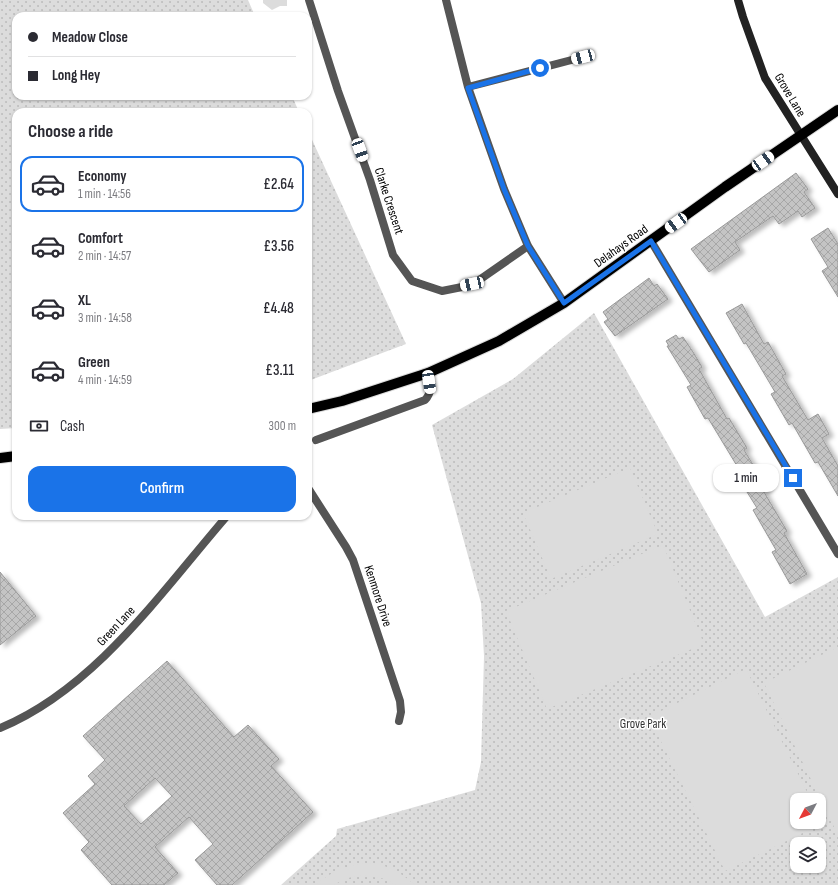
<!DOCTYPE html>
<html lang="en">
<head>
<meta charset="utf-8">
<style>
  body { margin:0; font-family:"Sofia Sans Condensed",sans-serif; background:#f7f7f7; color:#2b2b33; height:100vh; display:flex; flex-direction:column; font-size:15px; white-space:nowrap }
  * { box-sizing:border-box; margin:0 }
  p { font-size:13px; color:#7c7c81 }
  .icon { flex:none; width:22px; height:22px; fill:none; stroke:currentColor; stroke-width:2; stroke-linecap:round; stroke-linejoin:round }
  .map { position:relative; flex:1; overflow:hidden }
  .details { position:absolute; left:12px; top:108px; width:300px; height:412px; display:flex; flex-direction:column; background:#fff; border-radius:12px; box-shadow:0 1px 3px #0004 }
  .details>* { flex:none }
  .guide { position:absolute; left:12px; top:12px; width:300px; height:88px; border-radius:12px; box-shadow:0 1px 3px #0004; display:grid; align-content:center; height:88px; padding:0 16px; background:#fff }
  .needle { width:26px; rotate:229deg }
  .controls { position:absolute; left:790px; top:793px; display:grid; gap:8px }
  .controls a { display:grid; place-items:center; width:36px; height:36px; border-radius:8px; background:#fff; box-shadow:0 1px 3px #0004; font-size:20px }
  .end { position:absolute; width:18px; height:18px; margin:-9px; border:5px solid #1a73e8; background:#fff; box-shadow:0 0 0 2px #fff }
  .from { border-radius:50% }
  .bubble { position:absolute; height:28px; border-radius:12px; background:#fff; box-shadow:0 1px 3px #0004; font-size:13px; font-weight:600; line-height:28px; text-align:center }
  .car { position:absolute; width:12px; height:24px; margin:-12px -6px; border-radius:5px; box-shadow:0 0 3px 1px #0007; background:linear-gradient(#fff 24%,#345 0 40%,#fff 0 76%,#345 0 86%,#fff 0) }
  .guide b { display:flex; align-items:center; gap:14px; height:38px; font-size:15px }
  .guide b+b { border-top:1px solid #e1e1e2 }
  .guide i { width:10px; height:10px; background:#2b2b33 }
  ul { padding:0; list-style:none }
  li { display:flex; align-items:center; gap:12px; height:56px; margin:0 8px 6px; padding:0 8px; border:2px solid transparent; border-radius:12px }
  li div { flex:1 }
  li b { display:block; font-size:15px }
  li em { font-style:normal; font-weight:600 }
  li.on { border-color:#1a73e8 }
  li>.icon { width:36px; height:36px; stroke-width:1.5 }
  h2 { padding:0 16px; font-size:18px; line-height:48px }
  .pay { display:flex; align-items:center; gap:10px; height:44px; padding:0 16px; font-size:15px }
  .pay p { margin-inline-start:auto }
  .action { display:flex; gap:8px; margin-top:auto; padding:8px 16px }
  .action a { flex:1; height:46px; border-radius:12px; background:#1a73e8; color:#fff; font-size:16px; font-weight:600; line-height:46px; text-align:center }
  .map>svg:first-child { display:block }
  .grass { fill:url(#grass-dots); fill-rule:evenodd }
  .garden { fill:#dcdcdc }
  .building { fill:url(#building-cross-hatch); stroke:#999; fill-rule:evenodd; filter:url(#shadow) }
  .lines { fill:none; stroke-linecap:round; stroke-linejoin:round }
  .primary-casing { stroke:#dbdbdb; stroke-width:12 }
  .street { stroke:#555; stroke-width:8 }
  .secondary { stroke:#222; stroke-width:8 }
  .primary { stroke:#000; stroke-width:10 }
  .route { stroke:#1a73e8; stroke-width:5 }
  .labels { text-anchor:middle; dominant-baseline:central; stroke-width:3; stroke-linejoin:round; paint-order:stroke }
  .street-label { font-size:13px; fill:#000; stroke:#fff }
  .park-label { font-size:13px; fill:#333; stroke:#fff }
</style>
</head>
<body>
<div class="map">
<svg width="838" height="885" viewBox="0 0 838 885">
  <defs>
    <pattern id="grass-dots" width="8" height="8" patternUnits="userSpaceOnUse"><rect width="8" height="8" fill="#dcdcdc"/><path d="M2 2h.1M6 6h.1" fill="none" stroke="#bbb" stroke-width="1.8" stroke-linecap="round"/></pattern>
    <pattern id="building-cross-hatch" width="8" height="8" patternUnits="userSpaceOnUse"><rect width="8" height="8" fill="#c4c4c4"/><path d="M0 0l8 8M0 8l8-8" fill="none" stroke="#a7a7a7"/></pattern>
    <filter id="shadow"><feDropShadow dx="4.5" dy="2.5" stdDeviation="2" flood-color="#0004"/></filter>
  </defs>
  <rect width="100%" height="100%" fill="#fff"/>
  <!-- grass -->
  <path class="grass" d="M0,0H248L255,16H16V96H292L299,112H16V428L0,429Z
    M308,131L406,344L308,381Z
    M594,313L765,617L838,577V885H281L336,836L337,829L475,790L481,762L484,656L481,603L432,425L513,379ZM797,800H819V822H797ZM797,844H819V866H797Z"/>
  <!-- garden -->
  <path class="garden" d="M263,0H287V6H280L272,10L263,3Z
    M630,468L658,534L551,579L523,513Z
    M663,545L704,644L547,709L506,611Z
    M838,647V835L764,683Z
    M746,669L811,800H797V822H819V816L823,823L725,871L649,717Z
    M367,863C387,864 400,872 415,885H396L386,879L361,875L344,879L334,885H316C331,871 347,865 367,863Z"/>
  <!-- building -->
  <path class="building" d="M796,173L808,189L804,192L815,208L802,217L798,211L779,224L773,216L735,242L740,250L709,272L691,249Z
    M828,228L838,244V297L822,271L828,267L811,239Z
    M649,278L654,286L657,284L668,299L615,336L604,322L608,319L603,312Z
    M742,304L764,344L768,342L786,374L782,376L808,420L818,414L829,434L822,438L838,466V496L818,462L815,463L792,423L789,425L771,394L775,392L746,343L744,344L726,313Z
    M676,335L679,339L683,337L693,352L702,367L699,369L727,419L729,418L747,448L744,450L768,489L764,492L787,531L784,533L807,574L790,584L772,552L776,550L753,510L757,508L732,468L737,466L708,418L705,419L687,387L691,385L667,346H669L666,341Z
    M0,572L36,616L0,645Z
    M167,661L234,737L248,725L279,759L271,766L313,812L232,885H217L195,860L213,844L189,817L155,847L178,873L164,885H112L81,850L89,842L63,813L95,784L88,776L105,760L83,736ZM155,778L172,796L141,824L124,806Z"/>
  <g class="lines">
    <defs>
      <path id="primary" d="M308,409L342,401L428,373L499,341L564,303L725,187L838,110
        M0,458L16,456"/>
    </defs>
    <!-- primary casing -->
    <use href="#primary" class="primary-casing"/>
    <!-- street -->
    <path class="street" d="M309,0L338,91L370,180L393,255L412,281L442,291L472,285L528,246
      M446,0L468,87L504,189L528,246L564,303
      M468,87L583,57
      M651,241L838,554
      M316,440L425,400C433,392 430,383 428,373
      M308,488L346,547L353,560L400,701L401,712L399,721
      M0,728C95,689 162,591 227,516"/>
    <!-- secondary -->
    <path class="secondary" d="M738,0L743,17L765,78L838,194"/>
    <!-- primary -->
    <use href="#primary" class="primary"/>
  </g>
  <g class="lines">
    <!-- route -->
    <path class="route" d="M540,68L468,88L504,189L528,246L564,303L651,241L793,478"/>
  </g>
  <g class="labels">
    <!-- street labels -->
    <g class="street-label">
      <text transform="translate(790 95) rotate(59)">Grove Lane</text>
      <text transform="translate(389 201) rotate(72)">Clarke Crescent</text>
      <text transform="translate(621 246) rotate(-36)">Delahays Road</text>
      <text transform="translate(378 596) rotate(72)">Kenmore Drive</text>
      <text transform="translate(116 626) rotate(-47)">Green Lane</text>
    </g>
    <!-- park labels -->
    <g class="park-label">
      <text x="643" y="724">Grove Park</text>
    </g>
  </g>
</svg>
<div class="controls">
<a><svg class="needle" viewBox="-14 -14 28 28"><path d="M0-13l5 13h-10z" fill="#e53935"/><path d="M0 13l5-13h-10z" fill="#7c7c81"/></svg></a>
<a><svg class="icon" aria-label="layers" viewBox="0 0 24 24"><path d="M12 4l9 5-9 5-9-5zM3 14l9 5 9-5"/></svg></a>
</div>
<i class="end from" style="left:540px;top:68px"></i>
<i class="end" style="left:793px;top:478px"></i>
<div class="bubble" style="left:713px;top:464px;width:66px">1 min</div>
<i class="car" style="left:583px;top:57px;rotate:255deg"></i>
<i class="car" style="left:360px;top:150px;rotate:160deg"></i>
<i class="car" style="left:763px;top:161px;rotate:55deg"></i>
<i class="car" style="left:676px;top:223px;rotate:234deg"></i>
<i class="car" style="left:472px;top:284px;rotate:258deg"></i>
<i class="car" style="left:429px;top:382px;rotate:171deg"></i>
<div class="guide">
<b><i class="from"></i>Meadow Close</b>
<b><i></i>Long Hey</b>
</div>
<section class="details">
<h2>Choose a ride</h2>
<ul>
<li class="on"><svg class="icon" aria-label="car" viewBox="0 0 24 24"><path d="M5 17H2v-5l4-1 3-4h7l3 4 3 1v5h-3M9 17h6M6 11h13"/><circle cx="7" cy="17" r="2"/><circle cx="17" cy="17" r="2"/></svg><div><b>Economy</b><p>1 min · 14:56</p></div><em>£2.64</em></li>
<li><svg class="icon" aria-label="car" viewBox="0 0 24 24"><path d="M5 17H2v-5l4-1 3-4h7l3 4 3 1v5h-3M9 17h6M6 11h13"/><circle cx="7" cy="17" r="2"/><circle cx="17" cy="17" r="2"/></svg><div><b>Comfort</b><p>2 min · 14:57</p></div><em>£3.56</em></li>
<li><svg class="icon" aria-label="car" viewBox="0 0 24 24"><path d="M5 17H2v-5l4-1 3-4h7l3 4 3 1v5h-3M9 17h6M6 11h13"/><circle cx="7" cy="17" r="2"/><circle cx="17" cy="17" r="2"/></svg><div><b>XL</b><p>3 min · 14:58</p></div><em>£4.48</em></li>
<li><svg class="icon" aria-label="car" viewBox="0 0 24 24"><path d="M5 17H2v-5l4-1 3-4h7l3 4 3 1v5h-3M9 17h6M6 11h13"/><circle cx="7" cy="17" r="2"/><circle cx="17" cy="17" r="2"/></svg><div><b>Green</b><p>4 min · 14:59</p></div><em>£3.11</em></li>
</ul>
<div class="pay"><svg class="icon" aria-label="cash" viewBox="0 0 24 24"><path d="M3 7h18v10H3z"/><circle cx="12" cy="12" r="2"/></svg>Cash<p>300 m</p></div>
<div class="action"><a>Confirm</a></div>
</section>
</div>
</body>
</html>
